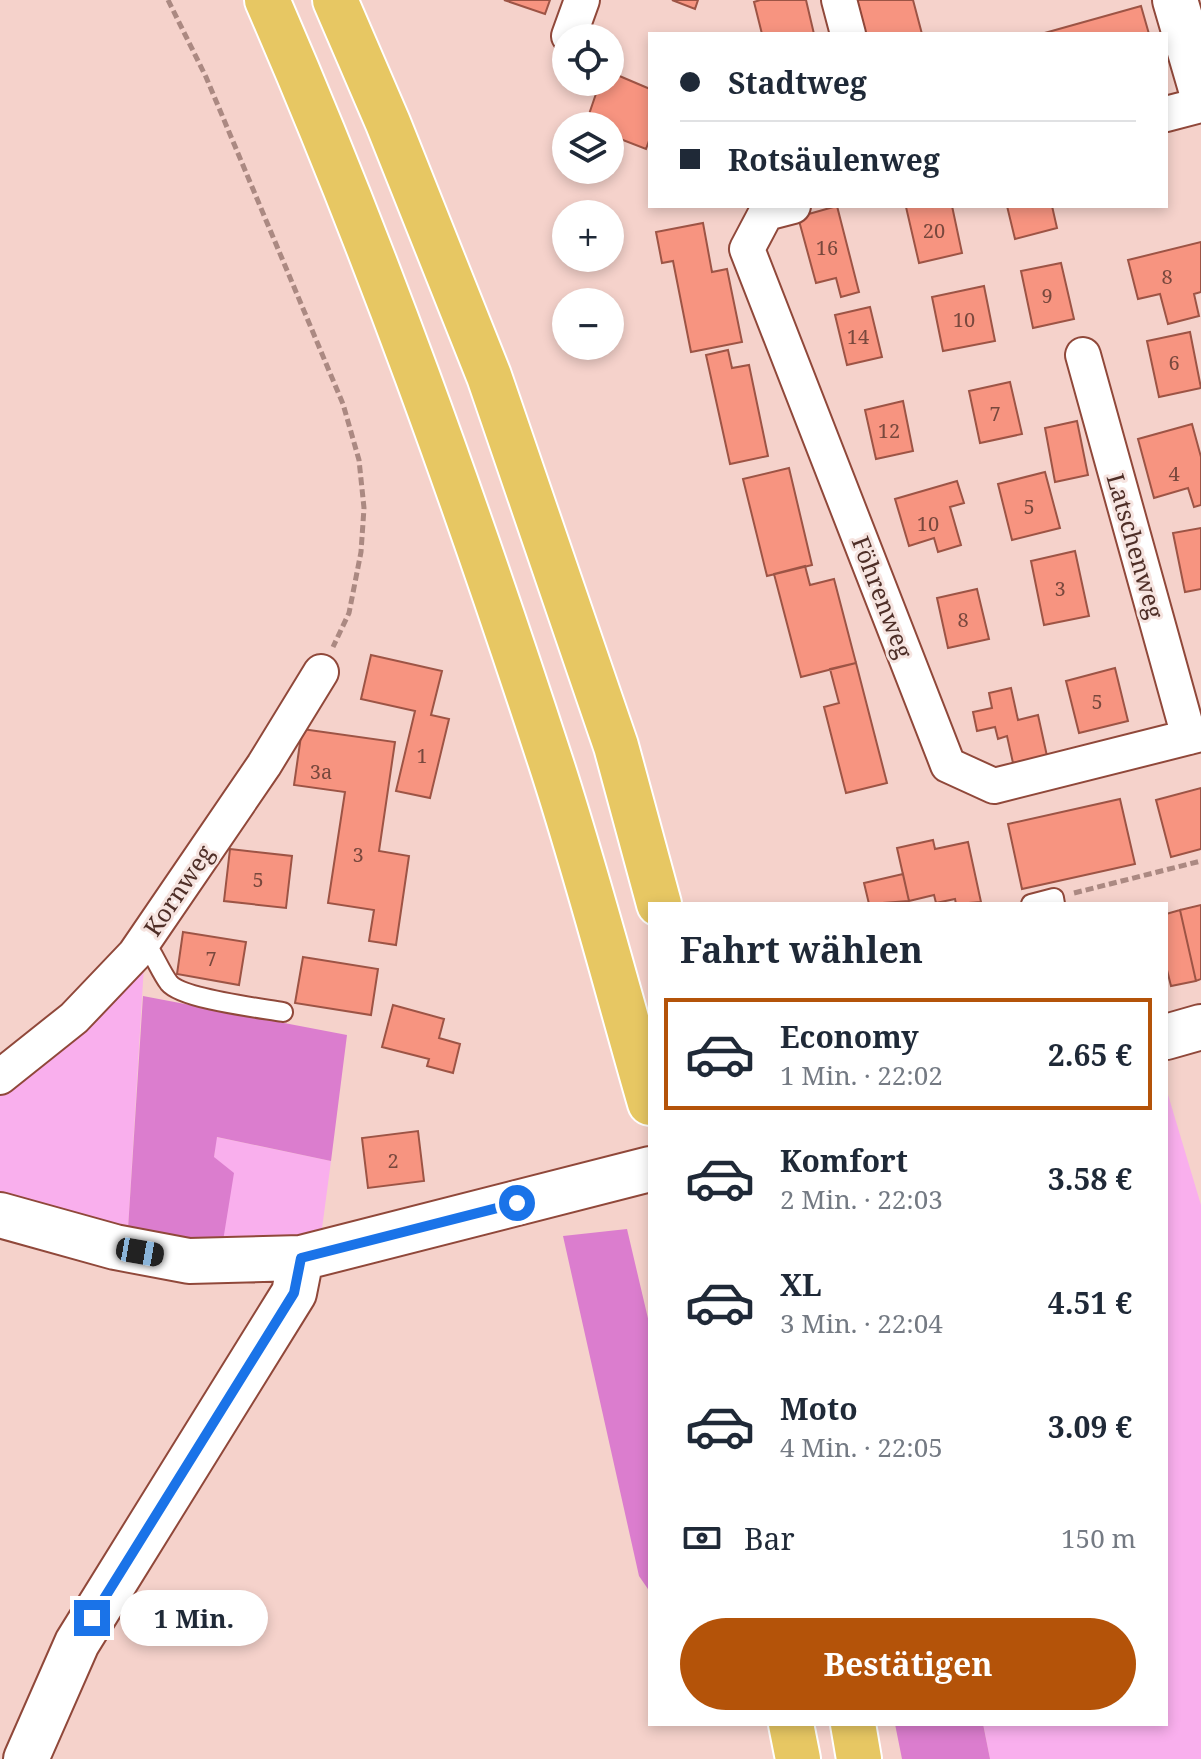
<!DOCTYPE html>
<html lang="de">
<head>
<meta charset="utf-8">
<style>
  body { margin:0; font-family:"Noto Serif",serif; background:#f6f6f7; color:#1f2937; height:100vh; display:flex; flex-direction:column; font-size:30px; white-space:nowrap }
  * { box-sizing:border-box; margin:0 }
  p { font-size:26px; color:#747a83 }
  .icon { flex:none; width:44px; height:44px; fill:none; stroke:currentColor; stroke-width:2; stroke-linecap:round; stroke-linejoin:round }
  .map { position:relative; flex:1; overflow:hidden }
  .drawer { position:absolute; left:648px; top:902px; width:520px; height:824px; display:flex; flex-direction:column; background:#fff; border-radius:0px; box-shadow:0 4px 12px #0003 }
  .drawer>* { flex:none }
  .banner { position:absolute; left:648px; top:32px; width:520px; height:176px; border-radius:0px; box-shadow:0 4px 12px #0003; display:grid; align-content:center; height:176px; padding:0 32px; background:#fff }
  .controls { position:absolute; left:552px; top:24px; display:grid; gap:16px }
  .controls a { display:grid; place-items:center; width:72px; height:72px; border-radius:50%; background:#fff; box-shadow:0 4px 12px #0003; font-size:40px }
  .end { position:absolute; width:36px; height:36px; margin:-18px; border:10px solid #1a73e8; background:#fff; box-shadow:0 0 0 4px #fff }
  .from { border-radius:50% }
  .bubble { position:absolute; height:56px; border-radius:28px; background:#fff; box-shadow:0 4px 12px #0003; font-size:26px; font-weight:700; line-height:56px; text-align:center }
  .car { position:absolute; width:24px; height:48px; margin:-24px -12px; border-radius:10px; box-shadow:0 0 6px 2px #0007; background:linear-gradient(#222 24%,#8ab4d8 0 40%,#222 0 76%,#8ab4d8 0 86%,#222 0) }
  .banner b { display:flex; align-items:center; gap:28px; height:76px; font-size:30px }
  .banner b+b { border-top:2px solid #e0e1e3 }
  .banner i { width:20px; height:20px; background:#1f2937 }
  ul { padding:0; list-style:none }
  li { display:flex; align-items:center; gap:24px; height:112px; margin:0 16px 12px; padding:0 16px; border:4px solid transparent; border-radius:0px }
  li div { flex:1 }
  li b { display:block; font-size:30px }
  li em { font-style:normal; font-weight:700 }
  li.current { border-color:#b45309 }
  li>.icon { width:72px; height:72px; stroke-width:1.5 }
  h2 { padding:0 32px; font-size:36px; line-height:96px }
  .pay { display:flex; align-items:center; gap:20px; height:88px; padding:0 32px; font-size:30px }
  .pay p { margin-inline-start:auto }
  .button { display:flex; gap:16px; margin-top:auto; padding:16px 32px }
  .button a { flex:1; height:92px; border-radius:48px; background:#b45309; color:#fff; font-size:32px; font-weight:700; line-height:92px; text-align:center }
  .map>svg:first-child { display:block }
  .green { fill:#f9afed }
  .forest { fill:#db7dce }
  .building { fill:#f79480; stroke:#9d5445; stroke-width:2 }
  .lines { fill:none; stroke-linecap:round; stroke-linejoin:round }
  .service-casing { stroke:#90483a; stroke-width:22 }
  .minor-casing { stroke:#90483a; stroke-width:38 }
  .tertiary-casing { stroke:#90483a; stroke-width:48 }
  .motorway-casing { stroke:#fff; stroke-width:48 }
  .path { stroke:#ab8982; stroke-width:5; stroke-dasharray:8 4; stroke-linecap:butt }
  .service { stroke:#fff; stroke-width:18 }
  .minor { stroke:#fff; stroke-width:34 }
  .tertiary { stroke:#fff; stroke-width:44 }
  .motorway { stroke:#e7c763; stroke-width:44 }
  .route { stroke:#1a73e8; stroke-width:10 }
  .labels { text-anchor:middle; dominant-baseline:central; stroke-width:6; stroke-linejoin:round; paint-order:stroke }
  .number-label { font-size:20px; fill:#78483d }
  .street-label { font-size:24px; fill:#4e2e27; stroke:#f6e4e0 }
</style>
</head>
<body>
<div class="map">
<svg width="1201" height="1759" viewBox="0 0 1201 1759">
  <rect width="100%" height="100%" fill="#f5d2cb"/>
  <!-- green -->
  <path class="green" d="M144,965L128,1229L0,1193V1090Z
    M1166,1088L1201,1205V1759H990L983,1724H1166Z
    M216,1137L331,1161L321,1236L223,1241L214,1157Z"/>
  <!-- forest -->
  <path class="forest" d="M143,996L347,1035L331,1161L217,1137L214,1157L234,1173L223,1241H176L128,1229Z
    M627,1229L650,1327V1592L639,1576L563,1236Z
    M895,1724H983L990,1759H902Z"/>
  <!-- building -->
  <path class="building" d="M504,0H550L545,14Z
    M672,0H698L695,9Z
    M760,0H806L814,34H762L754,2Z
    M857,0H913L922,34H866Z
    M1141,6L1149,34H1041Z
    M610,72L650,89V138L646,149L610,135V126H585L600,82H610Z
    M837,206L859,292L841,297L836,278L816,283L798,217Z
    M952,206L962,253L919,263L906,207Z
    M1007,206H1052L1057,228L1015,239Z
    M703,223L712,272L727,269L742,342L691,352L673,261L662,263L656,232Z
    M1201,242V292L1194,294L1199,316L1168,324L1160,294L1138,299L1128,260Z
    M1061,263L1074,319L1033,328L1021,271Z
    M984,286L995,341L943,351L932,297Z
    M870,307L882,357L847,365L835,315Z
    M1190,332L1201,388L1159,397L1147,341Z
    M728,350L732,368L749,365L768,456L730,464L706,355Z
    M1010,382L1022,434L980,443L969,391Z
    M903,401L913,451L876,459L865,410Z
    M1077,421L1088,475L1055,482L1045,428Z
    M1192,424L1201,457V505L1194,507L1188,488L1154,498L1138,439Z
    M789,468L812,565L767,576L743,479Z
    M1045,472L1060,528L1012,540L998,484Z
    M957,481L964,503L950,507L961,545L938,552L934,538L909,546L895,499Z
    M1201,528V589L1185,592L1173,533Z
    M1075,551L1089,616L1044,625L1031,561Z
    M805,566L810,585L834,579L856,663L801,677L774,574Z
    M977,589L989,639L948,648L937,598Z
    M371,655L442,671L431,715L449,719L430,798L396,791L415,711L361,699Z
    M856,663L887,783L846,793L824,707L839,703L830,669Z
    M1115,668L1128,721L1079,733L1066,681Z
    M1011,688L1018,720L1038,715L1047,756L1013,763L1007,736L998,739L995,727L977,731L973,712L992,708L989,693Z
    M302,729L395,742L379,851L409,856L396,945L369,941L374,910L328,903L345,792L294,785Z
    M1201,788V849L1171,857L1156,800Z
    M1120,799L1135,864L1022,889L1008,824Z
    M933,840L935,849L968,842L981,902L956,904L955,899L936,903L934,895L909,901L897,848Z
    M230,849L292,856L286,908L224,901Z
    M903,874L909,901L869,904L864,883Z
    M1201,905V979L1196,981L1180,910Z
    M1180,910L1196,981L1171,986L1166,966V914Z
    M183,932L246,942L239,985L177,974Z
    M303,957L378,969L371,1015L295,1003Z
    M393,1005L444,1019L439,1038L460,1044L453,1073L427,1066L429,1059L382,1047Z
    M418,1131L424,1181L368,1188L362,1138Z"/>
  <g class="lines">
    <defs>
      <path id="service" d="M1031,904L1054,898L1055,904
        M144,941C154,954 160,971 169,983C182,999 260,1008 283,1012"/>
      <path id="minor" d="M839,0L848,34
        M569,36L582,0
        M1166,114L1201,105
        M793,206L766,213L747,249L948,765L994,786L1201,734
        M1083,355L1189,737
        M0,1077L74,1018L135,954L264,765L321,672"/>
      <path id="tertiary" d="M1175,0L1201,89
        M1166,1037L1201,1027
        M0,1215L115,1247L189,1261L301,1258L650,1169
        M26,1759L77,1643L294,1293L301,1258"/>
      <path id="motorway" d="M267,0C375,248 466,503 550,760C587,873 617,989 650,1103
        M335,0L388,123L489,376L616,746L659,904
        M791,1724L798,1759
        M853,1724L859,1759"/>
    </defs>
    <!-- service casing -->
    <use href="#service" class="service-casing"/>
    <!-- minor casing -->
    <use href="#minor" class="minor-casing"/>
    <!-- tertiary casing -->
    <use href="#tertiary" class="tertiary-casing"/>
    <!-- motorway casing -->
    <use href="#motorway" class="motorway-casing"/>
    <!-- path -->
    <path class="path" d="M168,0L206,77L343,404L359,460L364,508L361,552L349,613L333,647
      M1074,893L1201,861"/>
    <!-- service -->
    <use href="#service" class="service"/>
    <!-- minor -->
    <use href="#minor" class="minor"/>
    <!-- tertiary -->
    <use href="#tertiary" class="tertiary"/>
    <!-- motorway -->
    <use href="#motorway" class="motorway"/>
  </g>
  <g class="lines">
    <!-- route -->
    <path class="route" d="M92,1618L294,1293L301,1258L517,1203"/>
  </g>
  <g class="labels">
    <!-- number labels -->
    <g class="number-label">
      <text x="934" y="230">20</text>
      <text x="827" y="247">16</text>
      <text x="1167" y="276">8</text>
      <text x="1047" y="295">9</text>
      <text x="964" y="319">10</text>
      <text x="858" y="336">14</text>
      <text x="1174" y="362">6</text>
      <text x="995" y="413">7</text>
      <text x="889" y="430">12</text>
      <text x="1174" y="473">4</text>
      <text x="1029" y="506">5</text>
      <text x="928" y="523">10</text>
      <text x="1060" y="588">3</text>
      <text x="963" y="619">8</text>
      <text x="1097" y="701">5</text>
      <text x="422" y="755">1</text>
      <text x="321" y="771">3a</text>
      <text x="358" y="854">3</text>
      <text x="258" y="879">5</text>
      <text x="211" y="958">7</text>
      <text x="393" y="1160">2</text>
    </g>
    <!-- street labels -->
    <g class="street-label">
      <text transform="translate(1136 546) rotate(74)">Latschenweg</text>
      <text transform="translate(883 597) rotate(69)">Föhrenweg</text>
      <text transform="translate(178 890) rotate(-56)">Kornweg</text>
    </g>
  </g>
</svg>
<div class="controls">
<a><svg class="icon" aria-label="locate" viewBox="0 0 24 24"><circle cx="12" cy="12" r="6"/><path d="M12 2v4M12 18v4M2 12h4M18 12h4"/></svg></a>
<a><svg class="icon" aria-label="layers" viewBox="0 0 24 24"><path d="M12 4l9 5-9 5-9-5zM3 14l9 5 9-5"/></svg></a>
<a>+</a>
<a>−</a>
</div>
<i class="end from" style="left:517px;top:1203px"></i>
<i class="end" style="left:92px;top:1618px"></i>
<div class="bubble" style="left:120px;top:1590px;width:148px">1 Min.</div>
<i class="car" style="left:140px;top:1252px;rotate:100deg"></i>
<div class="banner">
<b><i class="from"></i>Stadtweg</b>
<b><i></i>Rotsäulenweg</b>
</div>
<section class="drawer">
<h2>Fahrt wählen</h2>
<ul>
<li class="current"><svg class="icon" aria-label="car" viewBox="0 0 24 24"><path d="M5 17H2v-5l4-1 3-4h7l3 4 3 1v5h-3M9 17h6M6 11h13"/><circle cx="7" cy="17" r="2"/><circle cx="17" cy="17" r="2"/></svg><div><b>Economy</b><p>1 Min. · 22:02</p></div><em>2.65 €</em></li>
<li><svg class="icon" aria-label="car" viewBox="0 0 24 24"><path d="M5 17H2v-5l4-1 3-4h7l3 4 3 1v5h-3M9 17h6M6 11h13"/><circle cx="7" cy="17" r="2"/><circle cx="17" cy="17" r="2"/></svg><div><b>Komfort</b><p>2 Min. · 22:03</p></div><em>3.58 €</em></li>
<li><svg class="icon" aria-label="car" viewBox="0 0 24 24"><path d="M5 17H2v-5l4-1 3-4h7l3 4 3 1v5h-3M9 17h6M6 11h13"/><circle cx="7" cy="17" r="2"/><circle cx="17" cy="17" r="2"/></svg><div><b>XL</b><p>3 Min. · 22:04</p></div><em>4.51 €</em></li>
<li><svg class="icon" aria-label="car" viewBox="0 0 24 24"><path d="M5 17H2v-5l4-1 3-4h7l3 4 3 1v5h-3M9 17h6M6 11h13"/><circle cx="7" cy="17" r="2"/><circle cx="17" cy="17" r="2"/></svg><div><b>Moto</b><p>4 Min. · 22:05</p></div><em>3.09 €</em></li>
</ul>
<div class="pay"><svg class="icon" aria-label="cash" viewBox="0 0 24 24"><path d="M3 7h18v10H3z"/><circle cx="12" cy="12" r="2"/></svg>Bar<p>150 m</p></div>
<div class="button"><a>Bestätigen</a></div>
</section>
</div>
</body>
</html>
